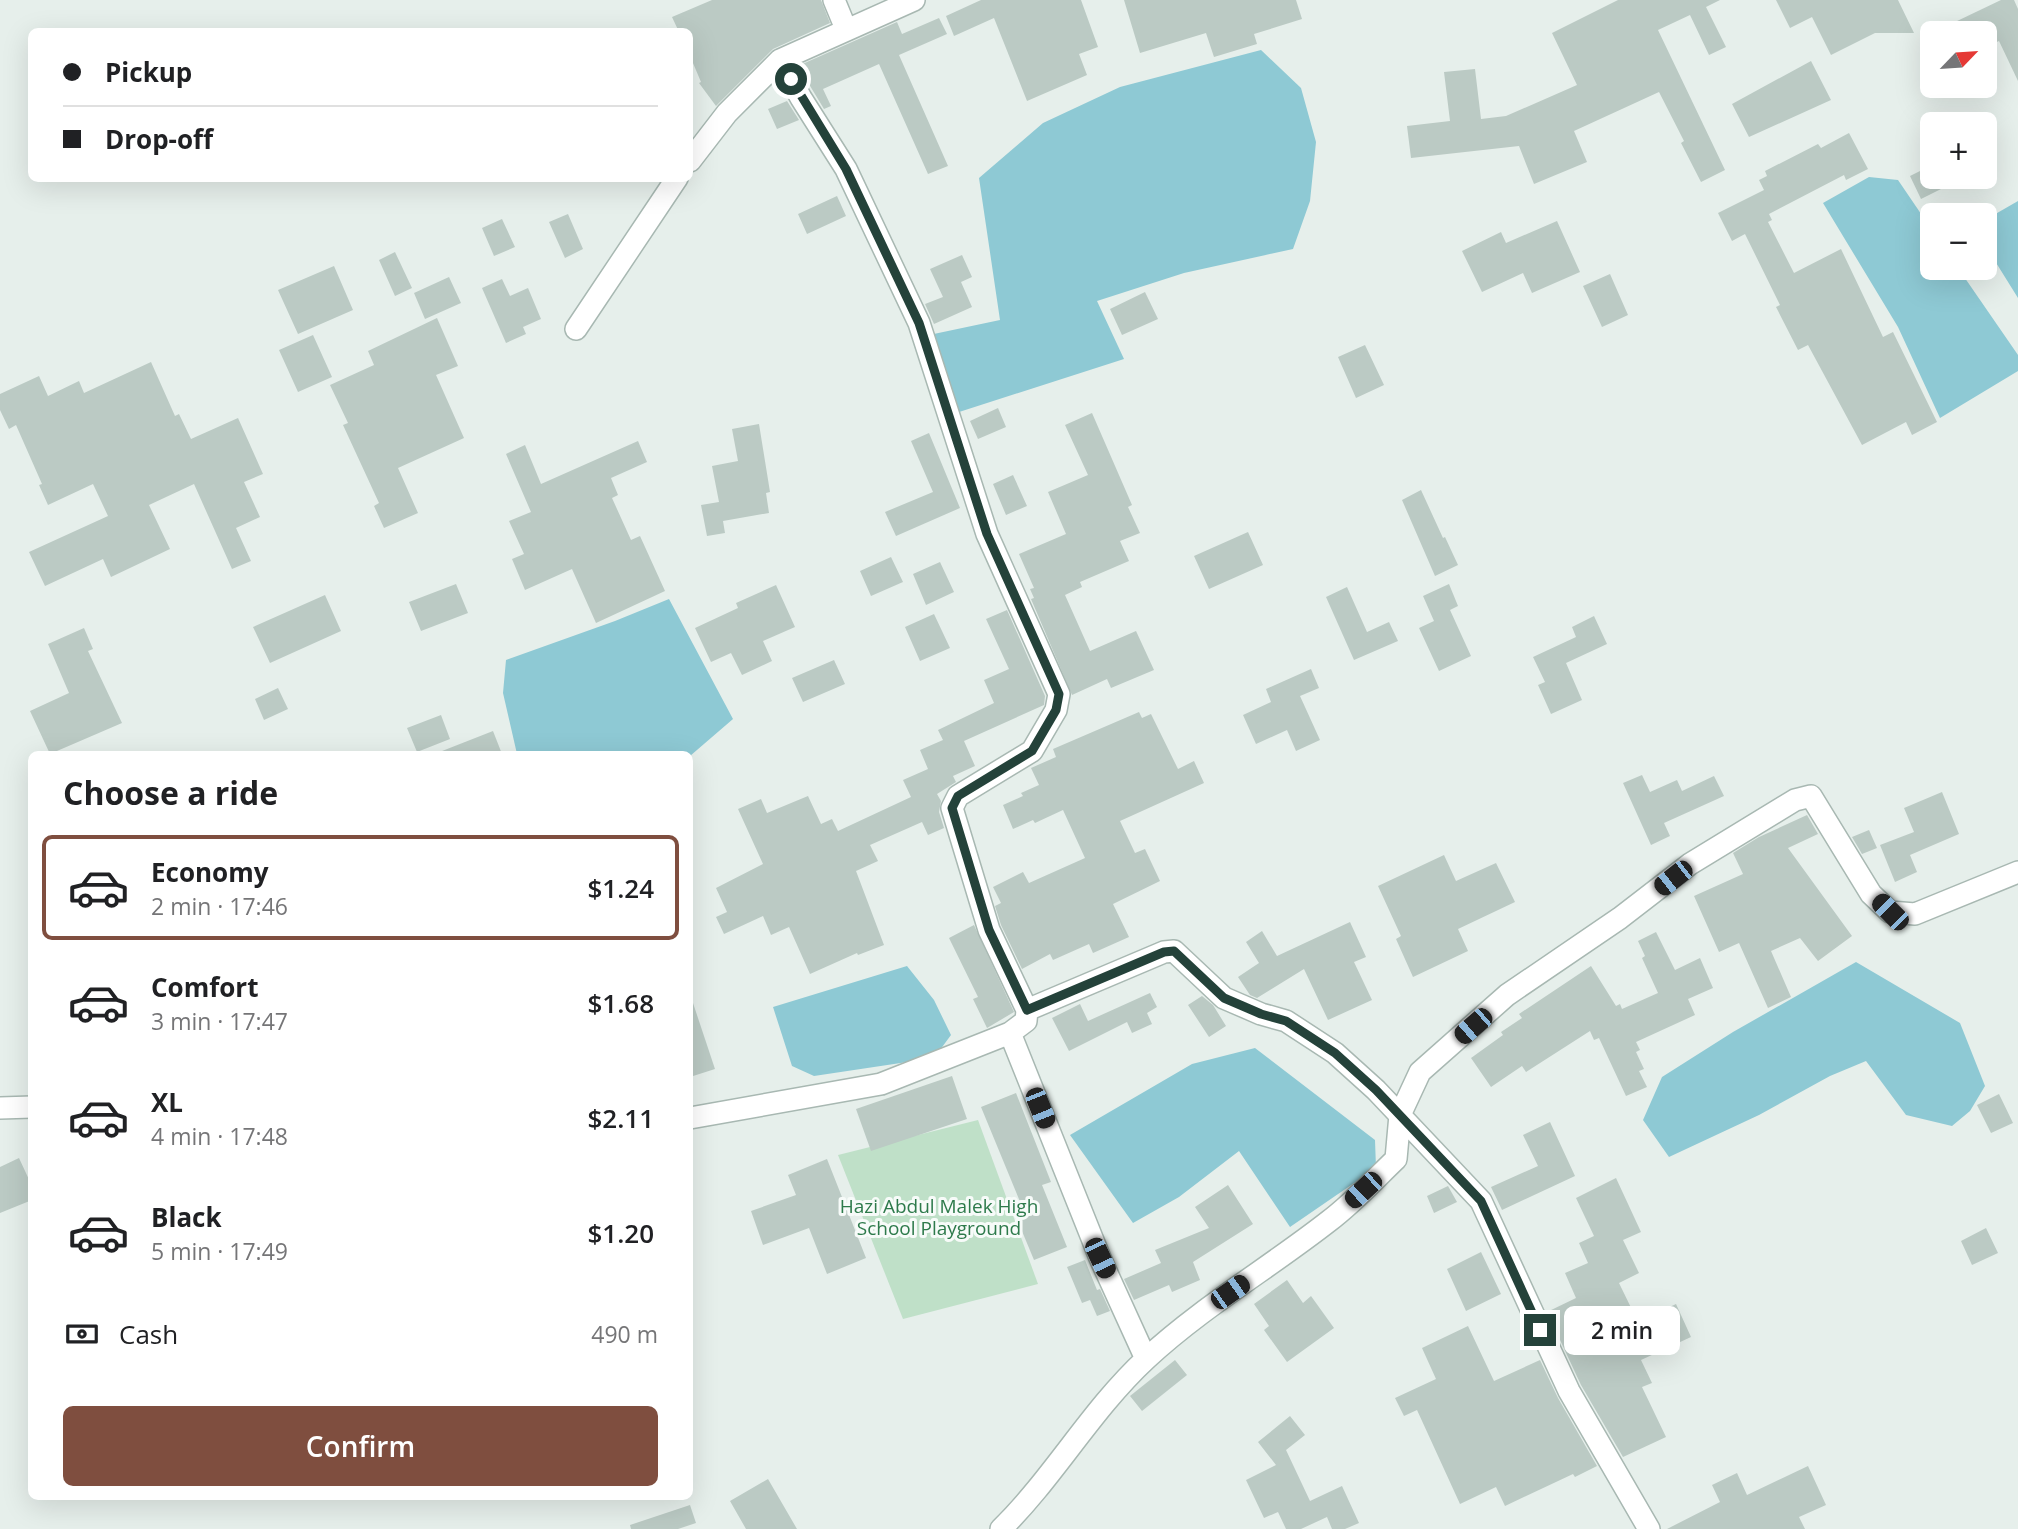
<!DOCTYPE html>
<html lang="en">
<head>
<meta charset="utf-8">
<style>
  body { margin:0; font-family:"Open Sans",sans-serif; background:#f6f6f6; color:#202124; height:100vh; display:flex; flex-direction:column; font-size:26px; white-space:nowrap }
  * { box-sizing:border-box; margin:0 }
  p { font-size:23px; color:#757577 }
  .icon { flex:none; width:38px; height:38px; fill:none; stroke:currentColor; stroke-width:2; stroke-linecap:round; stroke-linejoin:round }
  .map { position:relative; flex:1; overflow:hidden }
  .panel { position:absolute; left:28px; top:751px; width:665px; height:749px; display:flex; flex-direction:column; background:#fff; border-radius:10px; box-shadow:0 7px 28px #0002 }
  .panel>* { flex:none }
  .top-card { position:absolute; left:28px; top:28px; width:665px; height:154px; border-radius:10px; box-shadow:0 7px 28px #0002; display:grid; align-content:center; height:154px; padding:0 35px; background:#fff }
  .needle { width:46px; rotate:65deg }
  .tools { position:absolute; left:1920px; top:21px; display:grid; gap:14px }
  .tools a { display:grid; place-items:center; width:77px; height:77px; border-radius:10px; background:#fff; box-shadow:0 7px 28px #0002; font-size:35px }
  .end { position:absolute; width:32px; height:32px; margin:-16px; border:9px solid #24423a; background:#fff; box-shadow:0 0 0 4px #fff }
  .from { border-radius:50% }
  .bubble { position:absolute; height:49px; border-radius:10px; background:#fff; box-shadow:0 7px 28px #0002; font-size:23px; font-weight:600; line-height:49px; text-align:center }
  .car { position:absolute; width:21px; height:42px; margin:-21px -10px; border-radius:9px; box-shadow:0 0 5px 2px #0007; background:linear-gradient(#222 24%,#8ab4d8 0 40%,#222 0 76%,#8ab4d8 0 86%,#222 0) }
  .top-card b { display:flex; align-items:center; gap:24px; height:66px; font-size:26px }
  .top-card b+b { border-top:2px solid #e0e0e0 }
  .top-card i { width:18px; height:18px; background:#202124 }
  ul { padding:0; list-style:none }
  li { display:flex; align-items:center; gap:21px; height:105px; margin:0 14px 10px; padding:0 21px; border:4px solid transparent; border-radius:10px }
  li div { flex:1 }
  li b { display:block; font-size:26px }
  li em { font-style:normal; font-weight:600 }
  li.active { border-color:#7f4e3f }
  li>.icon { width:63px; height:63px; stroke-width:1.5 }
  h2 { padding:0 35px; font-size:32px; line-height:84px }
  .pay { display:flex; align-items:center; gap:18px; height:77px; padding:0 35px; font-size:26px }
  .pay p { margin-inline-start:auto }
  .cta { display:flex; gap:14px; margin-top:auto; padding:14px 35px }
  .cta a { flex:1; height:80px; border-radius:10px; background:#7f4e3f; color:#fff; font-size:28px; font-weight:600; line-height:80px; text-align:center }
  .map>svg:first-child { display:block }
  .green { fill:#bfe0c8 }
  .water { fill:#8ec9d4 }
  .building { fill:#bbcac4 }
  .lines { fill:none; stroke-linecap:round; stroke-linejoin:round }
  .minor-casing { stroke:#a8b8b2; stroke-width:24 }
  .minor { stroke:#fff; stroke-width:21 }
  .route { stroke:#24423a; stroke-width:9 }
  .labels { text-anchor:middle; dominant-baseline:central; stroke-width:6; stroke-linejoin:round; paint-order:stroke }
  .park-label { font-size:19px; fill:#2d7a4b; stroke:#f7fbf9 }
</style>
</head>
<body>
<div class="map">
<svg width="2018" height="1529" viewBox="0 0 2018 1529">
  <rect width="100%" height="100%" fill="#e6efeb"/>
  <!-- green -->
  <path class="green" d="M978,1120L1038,1284L903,1319L838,1155Z"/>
  <!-- water -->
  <path class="water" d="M1261,50L1301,88L1316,142L1310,201L1293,249L1184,273L1097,301L1124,359L956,413L929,335L1000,320L979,178L1043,123L1120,87Z
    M1869,177L1898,180L1932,230V268H1958L2018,355V371L1940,418L1898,327L1823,203Z
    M2018,201V298L1985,245V220Z
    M669,599L733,719L690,756L517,754L503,693L506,660L615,621Z
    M1856,962L1960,1023L1985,1086L1970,1111L1952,1126L1906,1115L1866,1061L1830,1076L1759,1115L1669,1157L1643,1120L1662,1077L1733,1032Z
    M907,966L934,1000L951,1035L934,1058L814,1076L792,1066L773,1007Z
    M1255,1048L1375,1140L1376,1168L1290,1227L1239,1151L1179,1197L1133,1223L1070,1135L1192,1064Z"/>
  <!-- building -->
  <path class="building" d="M712,0H821L830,23L773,49L716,106L699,83L701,82L690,56V32H679L672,17Z
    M981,0H1081L1098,47L1079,54L1087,75L1027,101L994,18L954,36L946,16Z
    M1124,0H1296L1302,19L1254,34L1257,44L1214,57L1206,33L1140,53Z
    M1618,0H1720L1706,7L1726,47L1709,55L1690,15L1658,30L1725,170L1701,182L1681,143L1684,141L1659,92L1574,131L1587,162L1534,184L1519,146L1411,158L1407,126L1450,121L1444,72L1475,69L1481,119L1506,116L1577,85L1552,33Z
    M1776,0H1898L1914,33H1875L1831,55L1812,17L1790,28Z
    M2001,0H2014L2018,9V81L1999,41L1984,48V33H1932Z
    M939,18L947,34L899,55L948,166L928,174L879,64L823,89L831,106L824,109L798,66L897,22L902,34Z
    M1811,61L1831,100L1749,137L1732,104Z
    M787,101L799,120L777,129L768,109Z
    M1849,133L1868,169L1846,180L1844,175L1769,214L1772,220L1768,222L1794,273L1841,249L1883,337L1893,332L1937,422L1912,435L1906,422L1862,445L1808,345L1798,350L1776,307L1780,305L1745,234L1732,241L1718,213L1764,190L1759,180L1767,176L1765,171L1818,144L1821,148Z
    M1932,165V177H1938L1943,188L1921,199L1910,176Z
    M837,196L846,216L807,234L798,214Z
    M568,214L583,249L565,258L549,222Z
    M502,219L515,247L494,256L482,228Z
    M1557,221L1580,272L1532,293L1523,273L1482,292L1462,251L1501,232L1506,243Z
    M395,252L412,288L395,296L379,260Z
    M962,255L972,277L961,282L972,307L934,324L925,304L943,297L930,269Z
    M334,266L353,310L298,334L278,290Z
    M1610,274L1628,315L1602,327L1583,286Z
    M449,277L461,303L425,319L414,293Z
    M502,279L510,296L528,288L541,319L523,327L526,334L506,343L482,288Z
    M1145,292L1158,319L1122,335L1110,309Z
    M437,318L458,366L436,375L464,438L398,468L418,513L384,528L374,506L379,503L343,425L348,423L330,385L374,365L368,351Z
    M313,335L332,377L298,392L279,350Z
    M1365,345L1384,385L1356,398L1338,357Z
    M151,362L175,416L179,414L191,439L238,418L263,474L244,482L260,517L236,528L251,561L232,569L194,484L149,505L170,549L111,577L103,559L45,586L29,552L108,516L93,484L48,505L39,485L42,484L16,425L9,429L0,410V394L39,376L48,396L79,381L84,393Z
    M998,408L1006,427L978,439L970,421Z
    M1092,413L1132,505L1128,507L1140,533L1120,541L1129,561L1080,582L1082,587L1065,595L1090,651L1136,631L1154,670L1111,688L1107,679L1072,695L1031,599L1034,598L1030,589L1034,588L1019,554L1066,534L1048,492L1088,475L1065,425Z
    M759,424L770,492L766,493L769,513L723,521L725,533L707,536L701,505L719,502L712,466L738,461L732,429Z
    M929,433L960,508L896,536L885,512L933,492L911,441Z
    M638,441L647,462L611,478L618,495L612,498L631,540L640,536L665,591L596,623L572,569L525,590L512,559L524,554L509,521L531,512L506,454L525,445L541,484Z
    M1013,475L1027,506L1006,515L993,484Z
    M1421,490L1443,538L1445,537L1458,565L1435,576L1402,500Z
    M1248,532L1263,565L1209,589L1194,556Z
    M891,557L903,582L871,596L860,571Z
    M940,562L954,592L926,605L913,574Z
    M456,584L468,613L421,631L409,602Z
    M1449,584L1458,606L1450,610L1471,656L1439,671L1419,628L1434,621L1423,596Z
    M776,585L795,627L763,641L772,661L742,675L731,653L711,662L695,628L738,608L736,603Z
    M1347,587L1367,632L1389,622L1398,641L1354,660L1326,597Z
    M325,595L341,631L270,663L253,627Z
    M1007,610L1045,696L1044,705L964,741L975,766L953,776L956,782L937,794L941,801L939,812L944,828L928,835L922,822L870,845L878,861L856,871L884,945L858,955L857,953L810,974L789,927L771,935L763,916L724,934L716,917L727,912L716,888L763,864L738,809L761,799L767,813L808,796L821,824L832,819L838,831L911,797L903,780L928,769L920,750L943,740L938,730L994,703L984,680L1009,669L986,619Z
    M934,614L950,648L920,661L905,627Z
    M1594,616L1607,644L1566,663L1582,700L1551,714L1538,685L1545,682L1533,657L1576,637L1572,627Z
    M84,628L93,649L88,651L122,723L50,754L30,711L69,693L48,644Z
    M834,660L845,684L803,702L792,678Z
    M1311,669L1319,688L1300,696L1320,740L1296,751L1287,730L1256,744L1243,715L1271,702L1266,689Z
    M278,688L288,709L264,720L255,699Z
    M1139,712L1142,718L1151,714L1178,769L1194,761L1204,783L1120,821L1135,853L1145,849L1160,881L1113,904L1129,937L1093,953L1089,944L1053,960L1050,954L1022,969L1001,925L995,906L1001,903L993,887L1023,872L1029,883L1085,858L1063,810L1035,823L1033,820L1013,829L1003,805L1023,796L1021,793L1039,785L1031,768L1056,757L1053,749Z
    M441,715L450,739L417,752L407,728Z
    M493,731L502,754H438L437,753Z
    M1642,775L1650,792L1677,780L1682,791L1714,776L1724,796L1664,823L1670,836L1651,845L1623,783Z
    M1942,792L1959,834L1910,855L1917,872L1895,882L1880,845L1914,832L1904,808Z
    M1807,815L1818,834L1788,848L1852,936L1818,961L1800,938L1771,951L1791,997L1768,1008L1739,943L1719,952L1694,896L1743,874L1733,853L1759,837Z
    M1869,830L1877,848L1862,854L1852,837Z
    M1444,855L1456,881L1496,863L1515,902L1458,929L1468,951L1413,977L1396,939L1401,936L1378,886Z
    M1350,922L1366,957L1354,962L1372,1000L1328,1020L1304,969L1257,998L1250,995L1238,977L1259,963L1246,942L1262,931L1277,956Z
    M974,925L1014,1012L987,1028L973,999L978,997L949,938Z
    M1656,932L1675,970L1700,958L1713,988L1688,999L1695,1015L1636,1042L1640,1050L1636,1052L1644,1069L1639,1071L1647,1087L1626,1096L1599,1038L1594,1040L1590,1031L1526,1072L1522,1066L1491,1087L1471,1058L1503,1035L1501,1032L1522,1018L1519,1014L1591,966L1616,1006L1620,1004L1622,1009L1658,993L1642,958L1645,956L1638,941Z
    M1150,993L1157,1007L1147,1013L1152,1024L1132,1033L1127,1022L1069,1051L1052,1018L1080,1004L1088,1021Z
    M1202,996L1213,1005L1226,1026L1209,1037L1188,1005Z
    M690,1003H693L715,1069L690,1077Z
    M952,1076L967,1119L871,1151L856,1109Z
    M1016,1093L1051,1182L1042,1185L1067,1247L1034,1260L1012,1207L1021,1204L981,1107Z
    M1999,1094L2013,1123L1991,1133L1977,1105Z
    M1550,1122L1575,1176L1502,1210L1491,1187L1538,1166L1523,1135Z
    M19,1158L32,1186V1200L0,1213V1167Z
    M827,1159L866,1258L827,1274L809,1228L763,1245L751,1211L796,1195L788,1175Z
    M1616,1178L1641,1232L1623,1240L1639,1273L1619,1283L1638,1322L1676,1304L1691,1337L1641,1360L1652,1383L1642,1387L1666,1437L1623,1457L1581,1385L1547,1312L1576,1298L1565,1273L1588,1263L1579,1243L1594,1236L1576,1198Z
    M1228,1185L1253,1224L1193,1262L1200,1280L1172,1292L1169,1285L1134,1300L1124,1279L1161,1263L1155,1250L1209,1228L1195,1207Z
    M1448,1186L1457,1202L1434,1213L1427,1196Z
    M1986,1228L1998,1253L1972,1265L1961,1241Z
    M1481,1252L1501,1294L1466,1311L1447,1269Z
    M1085,1260L1097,1290L1100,1289L1110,1311L1097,1316L1090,1300L1082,1303L1067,1267Z
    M1287,1280L1303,1303L1311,1296L1334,1328L1287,1362L1264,1330L1269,1326L1254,1304Z
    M1468,1326L1494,1381L1540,1360L1558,1398L1597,1466L1575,1477L1573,1474L1505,1506L1496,1487L1460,1504L1417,1410L1404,1416L1395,1398L1436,1379L1422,1348Z
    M1175,1360L1187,1375L1142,1411L1130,1396Z
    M1290,1416L1305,1435L1286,1450L1310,1501L1342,1486L1359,1523L1345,1529H1332L1327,1517L1301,1529H1286L1278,1512L1264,1518L1246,1480L1276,1465L1258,1442Z
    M1808,1466L1826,1505L1799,1517L1805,1529H1667L1720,1502L1712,1485L1737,1473L1747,1495Z
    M768,1479L797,1529H746L730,1501Z
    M690,1505L696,1523L678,1529H631L630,1525Z"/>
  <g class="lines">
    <defs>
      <path id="minor" d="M834,0L846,29
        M690,161L727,113L780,60L914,0
        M576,329L677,178
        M1027,1010L1164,952L1174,951L1224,998L1261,1014L1286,1021L1335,1053L1376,1090L1481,1201L1569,1391L1649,1529
        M1010,1033L1100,1258L1146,1359
        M0,1108L32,1107
        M690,1118L881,1084L1010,1033L1026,1021L1027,1010L989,930L952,808L958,796L1032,751L1056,710L1059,694L987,534L919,323L846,169L801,98L780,60
        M1001,1529C1054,1477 1091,1410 1146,1359C1202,1307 1269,1268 1329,1221C1353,1203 1374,1180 1396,1159L1400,1115L1420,1072L1507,995L1620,918L1690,864L1795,800L1811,796L1871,894L1890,912L1915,914L2018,872"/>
    </defs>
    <!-- minor casing -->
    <use href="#minor" class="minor-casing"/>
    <!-- minor -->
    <use href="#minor" class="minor"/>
  </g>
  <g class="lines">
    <!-- route -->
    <path class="route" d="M791,79L846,169L919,323L987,534L1059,694L1056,710L1032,751L958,796L952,808L989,930L1027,1010L1164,952L1174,951L1224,998L1261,1014L1286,1021L1335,1053L1376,1090L1481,1201L1540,1330"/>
  </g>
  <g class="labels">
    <!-- park labels -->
    <g class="park-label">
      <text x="939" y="1206">Hazi Abdul Malek High<tspan x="939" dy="22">School Playground</tspan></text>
    </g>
  </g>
</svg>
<div class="tools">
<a><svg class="needle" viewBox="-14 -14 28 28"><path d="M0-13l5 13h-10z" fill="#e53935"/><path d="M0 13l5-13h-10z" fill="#757577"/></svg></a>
<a>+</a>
<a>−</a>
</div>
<i class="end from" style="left:791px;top:79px"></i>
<i class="end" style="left:1540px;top:1330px"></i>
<div class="bubble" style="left:1564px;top:1306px;width:116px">2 min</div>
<i class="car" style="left:1673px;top:878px;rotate:232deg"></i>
<i class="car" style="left:1890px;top:912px;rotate:315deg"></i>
<i class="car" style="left:1473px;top:1026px;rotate:229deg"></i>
<i class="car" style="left:1040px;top:1108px;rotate:158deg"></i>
<i class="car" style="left:1363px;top:1190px;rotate:227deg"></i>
<i class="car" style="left:1100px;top:1258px;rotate:155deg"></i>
<i class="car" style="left:1230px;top:1292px;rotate:55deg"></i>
<div class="top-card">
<b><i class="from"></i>Pickup</b>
<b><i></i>Drop-off</b>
</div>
<section class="panel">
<h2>Choose a ride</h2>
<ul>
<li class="active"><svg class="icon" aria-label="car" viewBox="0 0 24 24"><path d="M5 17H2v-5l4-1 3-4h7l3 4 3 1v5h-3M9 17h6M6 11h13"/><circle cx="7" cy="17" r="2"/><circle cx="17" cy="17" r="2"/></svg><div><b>Economy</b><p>2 min · 17:46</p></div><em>$1.24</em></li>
<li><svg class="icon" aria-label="car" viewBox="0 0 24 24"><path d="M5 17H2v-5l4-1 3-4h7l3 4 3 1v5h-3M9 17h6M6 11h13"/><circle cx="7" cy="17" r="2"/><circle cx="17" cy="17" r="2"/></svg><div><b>Comfort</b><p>3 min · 17:47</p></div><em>$1.68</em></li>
<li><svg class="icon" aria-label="car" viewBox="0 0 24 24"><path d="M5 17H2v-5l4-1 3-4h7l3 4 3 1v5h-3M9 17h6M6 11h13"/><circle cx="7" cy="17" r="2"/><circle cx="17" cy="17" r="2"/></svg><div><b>XL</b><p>4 min · 17:48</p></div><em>$2.11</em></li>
<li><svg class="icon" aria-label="car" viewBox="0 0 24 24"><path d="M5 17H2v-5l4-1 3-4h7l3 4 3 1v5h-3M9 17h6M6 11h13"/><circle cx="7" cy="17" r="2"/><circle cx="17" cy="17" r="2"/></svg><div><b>Black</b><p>5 min · 17:49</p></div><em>$1.20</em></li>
</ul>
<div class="pay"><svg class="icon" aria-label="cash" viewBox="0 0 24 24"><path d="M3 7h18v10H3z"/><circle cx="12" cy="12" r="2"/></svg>Cash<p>490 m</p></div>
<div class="cta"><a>Confirm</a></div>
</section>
</div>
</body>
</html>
